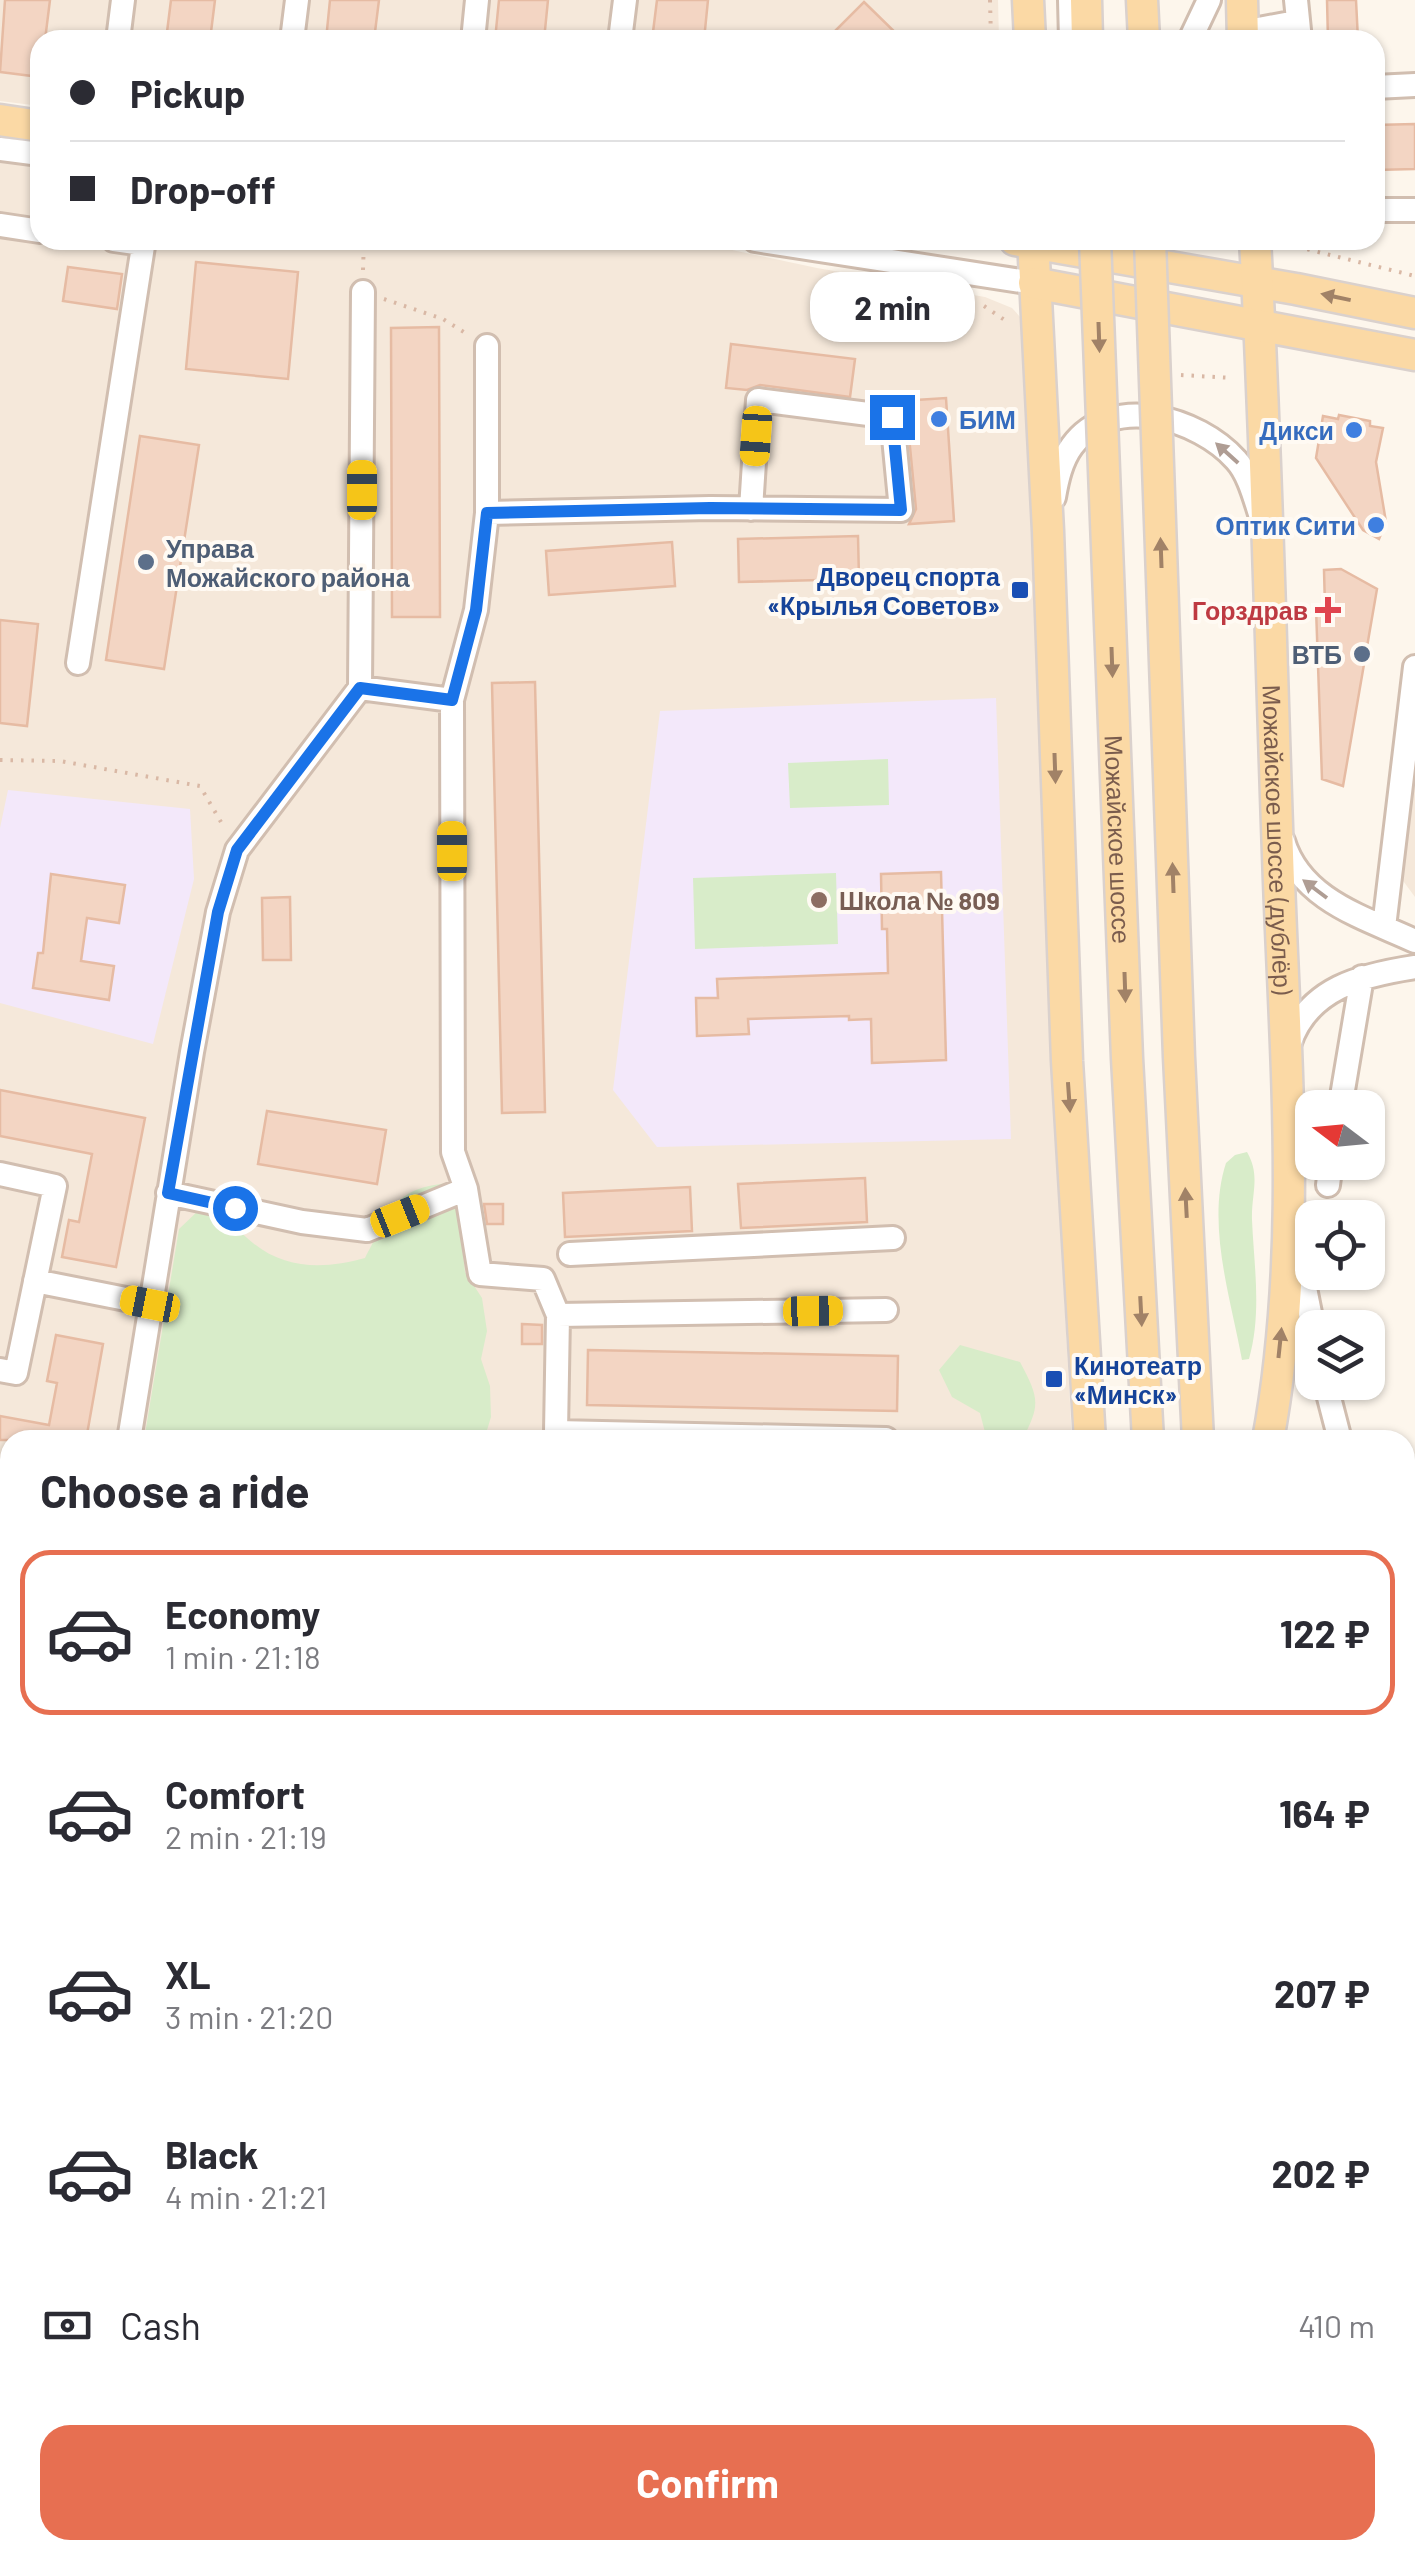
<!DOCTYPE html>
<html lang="en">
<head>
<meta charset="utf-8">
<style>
  body { margin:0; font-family:Barlow,sans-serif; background:#f7f7f7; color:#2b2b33; height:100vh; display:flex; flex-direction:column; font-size:38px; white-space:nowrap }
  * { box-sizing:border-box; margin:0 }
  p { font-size:32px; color:#7c7c81 }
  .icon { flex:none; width:55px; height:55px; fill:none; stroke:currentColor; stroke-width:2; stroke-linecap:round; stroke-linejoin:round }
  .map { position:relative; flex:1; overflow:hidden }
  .panel { position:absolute; left:0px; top:1430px; width:1415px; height:1130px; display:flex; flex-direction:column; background:#fff; border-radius:30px 30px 0 0; box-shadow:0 2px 8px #0004 }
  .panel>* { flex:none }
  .top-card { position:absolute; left:30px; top:30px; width:1355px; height:220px; border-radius:30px; box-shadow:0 2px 8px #0004; display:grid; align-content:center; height:220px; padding:0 40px; background:#fff }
  .needle { width:65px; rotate:286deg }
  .tools { position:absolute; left:1295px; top:1090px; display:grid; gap:20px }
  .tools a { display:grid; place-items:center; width:90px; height:90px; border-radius:20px; background:#fff; box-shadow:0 2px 8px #0004; font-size:50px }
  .end { position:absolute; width:45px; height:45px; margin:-22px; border:12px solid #1a73e8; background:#fff; box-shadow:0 0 0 5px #fff }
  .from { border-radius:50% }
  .bubble { position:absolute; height:70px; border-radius:30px; background:#fff; box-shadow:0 2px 8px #0004; font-size:32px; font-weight:700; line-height:70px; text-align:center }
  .car { position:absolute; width:30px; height:60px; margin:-30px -15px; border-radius:12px; box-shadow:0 0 8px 2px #0007; background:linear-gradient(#f5c518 24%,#345 0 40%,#f5c518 0 76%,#345 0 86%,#f5c518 0) }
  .top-card b { display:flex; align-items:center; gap:35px; height:95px; font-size:38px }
  .top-card b+b { border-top:2px solid #e1e1e2 }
  .top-card i { width:25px; height:25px; background:#2b2b33 }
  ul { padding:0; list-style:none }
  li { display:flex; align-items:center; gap:30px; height:165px; margin:0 20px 15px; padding:0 20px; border:5px solid transparent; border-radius:30px }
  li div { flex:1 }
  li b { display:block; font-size:38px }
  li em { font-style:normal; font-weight:700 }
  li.on { border-color:#e76f51 }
  li>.icon { width:90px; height:90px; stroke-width:1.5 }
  h2 { padding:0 40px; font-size:45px; line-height:120px }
  .pay { display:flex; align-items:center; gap:25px; height:110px; padding:0 40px; font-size:38px }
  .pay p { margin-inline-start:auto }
  .action { display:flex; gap:20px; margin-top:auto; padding:20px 40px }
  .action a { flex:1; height:115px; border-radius:30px; background:#e76f51; color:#fff; font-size:40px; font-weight:700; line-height:115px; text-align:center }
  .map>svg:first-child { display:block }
  .residential { fill:#f5e8da }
  .education { fill:#f3e8fa }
  .green { fill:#d8ecc9 }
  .building { fill:#f3d5c3; stroke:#e6bba3; stroke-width:2.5 }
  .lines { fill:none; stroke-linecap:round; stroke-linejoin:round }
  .minor-casing { stroke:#d1beb0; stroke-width:28 }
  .major-casing { stroke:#dad1cd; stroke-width:35 }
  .path { stroke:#d9b8a5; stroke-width:4; stroke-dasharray:2.5 8; stroke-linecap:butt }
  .minor { stroke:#fff; stroke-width:22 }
  .major { stroke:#fbd9a5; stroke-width:30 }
  .major-bridge-casing { stroke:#dad1cd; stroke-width:35; stroke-linecap:butt }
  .major-bridge { stroke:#fbd9a5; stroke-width:30 }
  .oneway { fill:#a18267 }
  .oneway2 { fill:#af9d94 }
  .route { stroke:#1a73e8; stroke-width:12 }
  .shop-dot { fill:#3f7fe0; stroke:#fffaf3; stroke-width:4 }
  .service-dot { fill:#5c6f8a; stroke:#fffaf3; stroke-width:4 }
  .transit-dot { fill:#1a4fb4; stroke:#fffaf3; stroke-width:4 }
  .health-dot { fill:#e0444e; stroke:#fffaf3; stroke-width:4 }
  .education-dot { fill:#8d6e63; stroke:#fffaf3; stroke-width:4 }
  .labels { text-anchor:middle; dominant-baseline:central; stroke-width:8; stroke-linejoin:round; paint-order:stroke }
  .shop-label { font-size:25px; font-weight:bold; fill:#366cbe; stroke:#fffaf3; text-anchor:end }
  .service-label { font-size:25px; font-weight:bold; fill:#4e5e75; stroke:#fffaf3; text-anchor:start }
  .transit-label { font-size:25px; font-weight:bold; fill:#164399; stroke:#fffaf3; text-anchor:end }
  .health-label { font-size:25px; font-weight:bold; fill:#be3a42; stroke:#fffaf3; text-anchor:end }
  .street-label { font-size:25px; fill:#7a5c4d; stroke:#fffaf3 }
  .education-label { font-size:25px; font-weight:bold; fill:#785e54; stroke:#fffaf3; text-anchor:start }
</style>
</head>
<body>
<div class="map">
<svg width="1415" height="2560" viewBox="0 0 1415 2560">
  <rect width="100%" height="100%" fill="#fdf6ec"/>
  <!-- residential -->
  <path class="residential" d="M0,0H998L999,40H40V106L0,101Z
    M0,162L40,167V240H685L817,268L985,297L1012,308L1022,319L1029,359L1062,1257L1072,1440H10V1514L0,1513Z
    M1415,779V897L1398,874Z
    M0,1568L10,1570V2550H445L448,2560H0Z
    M655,2550H1048L1046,2560H622Z"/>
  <!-- education -->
  <path class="education" d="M996,698L1011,1139L657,1147L613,1090L660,711Z
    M8,790L190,809L194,879L153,1044L0,1003V828Z"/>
  <!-- green -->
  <path class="green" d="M888,759L889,805L790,808L788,763Z
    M836,873L838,944L695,949L693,878Z
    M1247,1152C1261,1176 1251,1194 1252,1220C1254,1266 1262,1313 1249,1359L1242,1360C1231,1299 1206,1224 1226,1163L1235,1155Z
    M449,1183L470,1214L462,1242L465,1272L482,1298L487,1331L481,1359L490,1386L491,1417L484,1440H144L179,1229L201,1208C235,1219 228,1222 253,1243C286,1270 326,1269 365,1258C390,1212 392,1188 449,1183Z
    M960,1345L1020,1362C1039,1398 1041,1404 1022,1440H987L980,1413L952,1397L939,1370Z
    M409,2550H490L455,2560H412Z"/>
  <!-- building -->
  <path class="building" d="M5,0H50L45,40H40V77L0,72Z
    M171,0H215L210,40H166Z
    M330,0H379L374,40H326Z
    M499,0H548L544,40H495Z
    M657,0H708L704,40H652Z
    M1327,0H1356L1358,40H1328Z
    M864,2L903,40H826Z
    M1415,124V169L1375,170V125Z
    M196,262L298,272L288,379L186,369Z
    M68,267L122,274L117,309L63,301Z
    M439,327L440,617H392L391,328Z
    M731,344L855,359L850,397L760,385L747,390L726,388Z
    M946,398L954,521L909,524L916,509L907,416L901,401Z
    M1339,415L1370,421V426L1383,428L1376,462L1386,522L1379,539L1363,530L1316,458L1323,416L1338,419Z
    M140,436L199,445L164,669L106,660Z
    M858,536L859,579L739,582L738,539Z
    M672,542L675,586L549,595L546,551Z
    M1341,569L1377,589L1343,786L1322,779L1316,608H1325L1324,570Z
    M0,620L38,624L27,726L0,723Z
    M535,682L545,1112L502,1113L492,683Z
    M941,872L946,1060L872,1063L871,1019L849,1020V1016L748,1019L749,1034L697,1036L696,998H718L717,979L888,973L887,929H882L881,874Z
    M51,874L125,885L119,923L87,918L81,961L114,966L109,1000L33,988L38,953H43Z
    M290,897L291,960H263L262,898Z
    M0,1090L145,1118L116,1267L62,1257L69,1220L79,1222L92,1154L0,1136Z
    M267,1111L386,1130L377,1184L258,1164Z
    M865,1178L867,1222L741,1228L738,1184Z
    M690,1187L692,1231L565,1237L563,1193Z
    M484,1204H503V1224H487Z
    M522,1324L542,1325V1344H522Z
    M56,1335L103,1344L86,1440H0V1416L49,1425L57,1383L47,1381Z
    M588,1350L898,1356L897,1411L587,1405Z"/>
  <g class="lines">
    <defs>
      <path id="minor" d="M1070,0L1071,40
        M1296,0L1300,40
        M1243,32L1296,22
        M118,40L123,0
        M292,40L297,0
        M473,40L477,0
        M620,40L625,0
        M1190,40L1209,0
        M1375,87L1415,85
        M0,149L40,154
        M1375,210H1415
        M0,225L40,231
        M114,240L143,244
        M755,240L1034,283
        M1054,497C1057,480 1061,461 1072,446C1111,392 1199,418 1236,460C1249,474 1255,499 1261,517
        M487,513L710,508L901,510L892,417L758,400L751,509
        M78,663L144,240
        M360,688L452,700L476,610L487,513V346
        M1283,841C1301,900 1363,917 1415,941
        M1384,927L1415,667
        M1289,1045C1307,988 1362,975 1415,967
        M1340,1108L1362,977
        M0,1174L55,1186L16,1373L0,1370
        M1328,1185L1331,1162
        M466,1189L480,1274L543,1279L558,1315L886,1310
        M168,1193L302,1222L367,1230L466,1189L453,1152L452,700
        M1296,1243L1313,1328
        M570,1254L893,1238
        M35,1281L151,1304
        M558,1315L556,1432L886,1439
        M1325,1382L1340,1440
        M129,1440L192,1052L218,912L237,850L360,688L363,292
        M1405,1610L1415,1631
        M0,1656L10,1658
        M0,1898L10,1900
        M0,2440L10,2437
        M165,2550L167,2560
        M283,2550L286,2560
        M569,2560L601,2550
        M1064,2560L1066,2550"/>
      <g id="major">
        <path d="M1028,0L1030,40"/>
        <path d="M1086,0L1087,40"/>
        <path d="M1142,0L1144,40"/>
        <path d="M1242,0L1243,40"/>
        <path d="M0,120L40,126"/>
        <path d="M1015,240L1296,289L1415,313"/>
        <path d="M1033,240L1048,531L1067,1061L1090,1440"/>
        <path id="s1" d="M1255,240C1267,454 1271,668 1279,882C1286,1067 1302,1257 1268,1440"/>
        <path d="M1034,283L1415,355"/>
        <path d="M0,1537L10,1539"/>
        <path d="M1405,1706L1415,1705"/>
        <path d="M1294,2550V2560"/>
        <path d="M1134,2560V2550"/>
        <path d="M1167,2560V2550"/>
        <path d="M1216,2560V2550"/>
        <path d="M1261,2560V2550"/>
      </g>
    </defs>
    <!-- minor casing -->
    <use href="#minor" class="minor-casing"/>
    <!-- major casing -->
    <use href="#major" class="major-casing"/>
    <!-- path -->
    <path class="path" d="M990,0L991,40
      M1290,240L1294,246L1415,276
      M363,270L364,240
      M384,299L443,319L467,334
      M984,306L1009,323
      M1181,375L1232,378
      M0,760L60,761L200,786L225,829
      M0,1572L10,1574
      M1405,1767H1415
      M1405,2203L1415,2212
      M653,2560L686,2550
      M708,2560L741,2550"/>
    <!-- minor -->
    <use href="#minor" class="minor"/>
    <!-- major -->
    <use href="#major" class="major"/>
    <defs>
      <g id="major-bridge">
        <path id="s2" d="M1095,240L1127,1058L1148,1440"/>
        <path d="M1150,240L1179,1057L1198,1440"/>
      </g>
    </defs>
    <!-- major-bridge casing -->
    <use href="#major-bridge" class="major-bridge-casing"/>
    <!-- major-bridge -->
    <use href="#major-bridge" class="major-bridge"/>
  </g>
  <!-- one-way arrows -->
  <defs><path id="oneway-solid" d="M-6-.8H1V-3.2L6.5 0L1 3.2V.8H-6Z" transform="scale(2.5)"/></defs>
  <g class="oneway">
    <use href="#oneway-solid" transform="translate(1336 297) rotate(-168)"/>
    <use href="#oneway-solid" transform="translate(1099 337) rotate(88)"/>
    <use href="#oneway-solid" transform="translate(1161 553) rotate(-92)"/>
    <use href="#oneway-solid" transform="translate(1112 662) rotate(88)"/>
    <use href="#oneway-solid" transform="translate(1055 768) rotate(88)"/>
    <use href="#oneway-solid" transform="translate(1173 878) rotate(-92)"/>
    <use href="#oneway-solid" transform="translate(1125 987) rotate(88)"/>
    <use href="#oneway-solid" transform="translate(1069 1097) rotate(86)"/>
    <use href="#oneway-solid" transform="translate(1186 1203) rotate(-93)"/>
    <use href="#oneway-solid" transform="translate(1141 1311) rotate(87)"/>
    <use href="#oneway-solid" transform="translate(1280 1343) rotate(-84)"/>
  </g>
  <g class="oneway2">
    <use href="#oneway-solid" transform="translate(1227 453) rotate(-138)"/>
    <use href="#oneway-solid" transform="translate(1315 889) rotate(-143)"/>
  </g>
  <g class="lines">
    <!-- route -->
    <path class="route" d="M235,1208L168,1193L218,912L237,850L360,688L452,700L476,610L487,513L710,508L901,510L892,417"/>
  </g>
  <!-- markers -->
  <g class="shop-dot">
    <circle cx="939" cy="419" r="10"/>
    <circle cx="1354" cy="430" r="10"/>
    <circle cx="1376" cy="525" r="10"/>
  </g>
  <g class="service-dot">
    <circle cx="146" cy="562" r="10"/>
    <circle cx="1362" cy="654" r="10"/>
  </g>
  <g class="transit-dot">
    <rect x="1010" y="580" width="20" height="20" rx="5"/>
    <rect x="1044" y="1369" width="20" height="20" rx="5"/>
  </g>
  <path class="health-dot" d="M1323 595h10v10h10v10h-10v10h-10v-10h-10v-10h10z"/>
  <circle class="education-dot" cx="819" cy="900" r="10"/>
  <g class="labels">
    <!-- shop labels -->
    <g class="shop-label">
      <text x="959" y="419" text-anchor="start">БИМ</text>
      <text x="1334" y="430">Дикси</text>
      <text x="1356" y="525">Оптик Сити</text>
    </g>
    <!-- service labels -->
    <g class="service-label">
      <text x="166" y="548">Управа<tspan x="166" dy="29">Можайского района</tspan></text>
      <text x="1342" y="654" text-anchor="end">ВТБ</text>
    </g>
    <!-- transit labels -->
    <g class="transit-label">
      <text x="1000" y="576">Дворец спорта<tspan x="1000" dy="29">«Крылья Советов»</tspan></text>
      <text x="1074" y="1365" text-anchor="start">Кинотеатр<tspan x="1074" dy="29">«Минск»</tspan></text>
    </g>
    <!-- health labels -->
    <g class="health-label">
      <text x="1308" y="610">Горздрав</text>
    </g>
    <!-- street labels -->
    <g class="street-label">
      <text stroke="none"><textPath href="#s2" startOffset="600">Можайское шоссе</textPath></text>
      <text stroke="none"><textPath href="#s1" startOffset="600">Можайское шоссе (дублёр)</textPath></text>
    </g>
    <!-- education labels -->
    <g class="education-label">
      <text x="839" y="900">Школа № 809</text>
    </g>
  </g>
</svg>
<div class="tools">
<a><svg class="needle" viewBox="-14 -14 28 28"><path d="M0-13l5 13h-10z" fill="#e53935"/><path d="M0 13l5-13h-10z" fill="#7c7c81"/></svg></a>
<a><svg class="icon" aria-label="locate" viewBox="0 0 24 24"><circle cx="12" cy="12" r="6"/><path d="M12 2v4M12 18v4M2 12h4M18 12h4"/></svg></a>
<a><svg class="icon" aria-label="layers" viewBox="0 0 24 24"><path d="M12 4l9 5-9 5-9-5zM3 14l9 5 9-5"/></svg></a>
</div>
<i class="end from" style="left:235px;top:1208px"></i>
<i class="end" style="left:892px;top:417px"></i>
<div class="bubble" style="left:810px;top:272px;width:165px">2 min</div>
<i class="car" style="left:756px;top:436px;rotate:184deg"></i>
<i class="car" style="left:362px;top:490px;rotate:0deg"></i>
<i class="car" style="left:452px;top:851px;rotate:0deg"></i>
<i class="car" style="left:400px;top:1216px;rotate:68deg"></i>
<i class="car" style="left:150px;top:1304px;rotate:281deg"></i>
<i class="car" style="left:813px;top:1311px;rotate:89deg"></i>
<div class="top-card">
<b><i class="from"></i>Pickup</b>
<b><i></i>Drop-off</b>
</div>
<section class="panel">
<h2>Choose a ride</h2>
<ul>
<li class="on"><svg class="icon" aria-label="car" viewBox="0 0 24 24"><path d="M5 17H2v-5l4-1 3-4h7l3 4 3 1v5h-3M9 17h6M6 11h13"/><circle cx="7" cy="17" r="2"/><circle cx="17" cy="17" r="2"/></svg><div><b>Economy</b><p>1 min · 21:18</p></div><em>122 ₽</em></li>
<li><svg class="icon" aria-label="car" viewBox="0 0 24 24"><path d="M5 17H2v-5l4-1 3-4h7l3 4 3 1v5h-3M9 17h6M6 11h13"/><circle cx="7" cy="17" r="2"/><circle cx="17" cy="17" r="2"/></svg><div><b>Comfort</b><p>2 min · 21:19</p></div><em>164 ₽</em></li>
<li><svg class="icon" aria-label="car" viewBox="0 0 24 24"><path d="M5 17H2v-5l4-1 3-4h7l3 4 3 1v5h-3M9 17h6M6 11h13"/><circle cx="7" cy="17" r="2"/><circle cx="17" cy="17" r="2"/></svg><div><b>XL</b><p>3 min · 21:20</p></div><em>207 ₽</em></li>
<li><svg class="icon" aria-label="car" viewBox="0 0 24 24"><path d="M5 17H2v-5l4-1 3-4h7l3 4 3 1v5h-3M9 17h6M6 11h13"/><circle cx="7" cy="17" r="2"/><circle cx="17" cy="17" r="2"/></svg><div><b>Black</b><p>4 min · 21:21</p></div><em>202 ₽</em></li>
</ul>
<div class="pay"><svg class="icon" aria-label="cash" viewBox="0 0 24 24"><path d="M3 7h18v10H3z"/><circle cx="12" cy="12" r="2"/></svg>Cash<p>410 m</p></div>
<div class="action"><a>Confirm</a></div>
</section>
</div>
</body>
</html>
